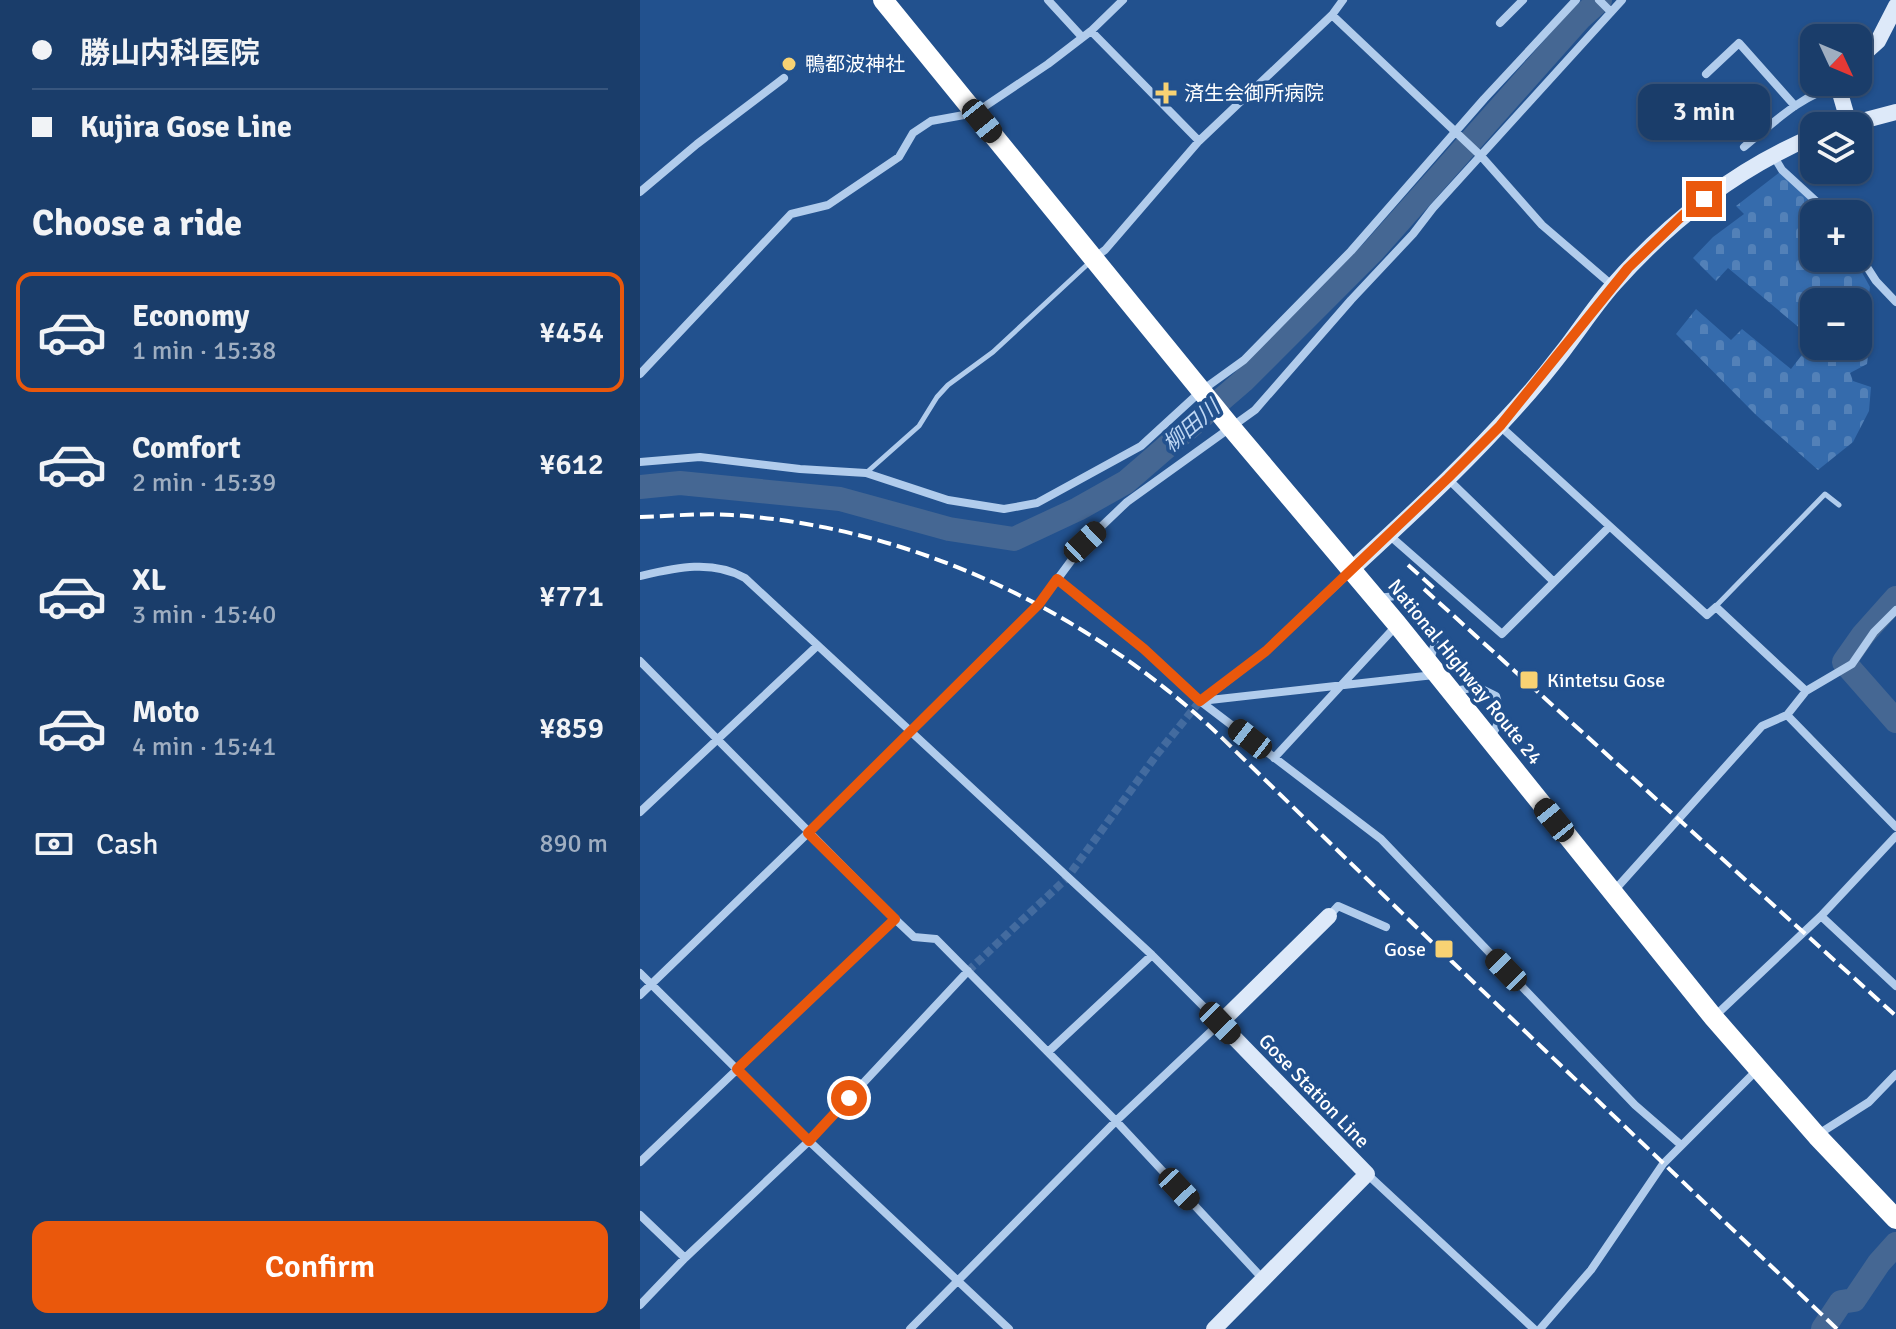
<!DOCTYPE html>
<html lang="en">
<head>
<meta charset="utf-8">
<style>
  body { margin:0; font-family:Signika,"Noto Sans JP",sans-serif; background:#234470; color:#f1f3f6; height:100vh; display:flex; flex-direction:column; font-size:30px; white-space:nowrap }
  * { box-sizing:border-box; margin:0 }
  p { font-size:26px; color:#9faec1 }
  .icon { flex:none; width:44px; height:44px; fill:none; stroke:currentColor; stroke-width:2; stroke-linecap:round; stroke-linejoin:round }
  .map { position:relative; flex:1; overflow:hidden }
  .details { display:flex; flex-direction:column; background:#1a3d6a; width:640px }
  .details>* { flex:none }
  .hud { display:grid; align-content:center; height:176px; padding:0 32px; background:#1a3d6a }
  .needle { width:52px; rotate:134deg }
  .tools { position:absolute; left:1160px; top:24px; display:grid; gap:16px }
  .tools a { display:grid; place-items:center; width:72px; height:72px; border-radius:16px; background:#1a3d6a; box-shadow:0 2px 6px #0004,0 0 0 2px #38567e; font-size:40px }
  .end { position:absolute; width:36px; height:36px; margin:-18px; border:10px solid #ea580c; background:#fff; box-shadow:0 0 0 4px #fff }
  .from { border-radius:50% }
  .bubble { position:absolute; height:56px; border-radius:16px; background:#1a3d6a; box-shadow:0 2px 6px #0004,0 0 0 2px #38567e; font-size:26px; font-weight:600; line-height:56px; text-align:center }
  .car { position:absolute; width:24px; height:48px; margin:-24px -12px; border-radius:10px; box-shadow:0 0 6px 2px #0007; background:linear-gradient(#222 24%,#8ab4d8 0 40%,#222 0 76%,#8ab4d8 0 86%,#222 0) }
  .hud b { display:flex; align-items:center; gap:28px; height:76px; font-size:30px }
  .hud b+b { border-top:2px solid #38567e }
  .hud i { width:20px; height:20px; background:#f1f3f6 }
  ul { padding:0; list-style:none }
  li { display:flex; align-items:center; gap:24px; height:120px; margin:0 16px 12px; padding:0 16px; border:4px solid transparent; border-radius:16px }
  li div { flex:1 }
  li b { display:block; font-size:30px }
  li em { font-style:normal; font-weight:600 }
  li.on { border-color:#ea580c }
  li>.icon { width:72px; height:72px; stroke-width:1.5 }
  h2 { padding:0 32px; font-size:36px; line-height:96px }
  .pay { display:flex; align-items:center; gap:20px; height:88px; padding:0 32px; font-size:30px }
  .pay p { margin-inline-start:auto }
  .button { display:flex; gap:16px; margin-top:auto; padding:16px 32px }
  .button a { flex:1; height:92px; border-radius:16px; background:#ea580c; color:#fff; font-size:32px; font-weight:600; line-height:92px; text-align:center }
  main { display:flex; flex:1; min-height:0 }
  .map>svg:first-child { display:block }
  .cemetery { fill:url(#cemetery-stones); fill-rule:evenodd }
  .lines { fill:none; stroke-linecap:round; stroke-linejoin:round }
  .river { stroke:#456793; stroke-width:24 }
  .street-tunnel { stroke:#436b9f; stroke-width:8; stroke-dasharray:8 4; stroke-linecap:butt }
  .lane { stroke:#b1ccec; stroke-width:5 }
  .street { stroke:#b1ccec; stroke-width:8 }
  .secondary { stroke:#dde9f9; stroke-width:16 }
  .highway { stroke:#fff; stroke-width:20 }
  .rail { stroke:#fff; stroke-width:4; stroke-dasharray:14 6; stroke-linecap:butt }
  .route { stroke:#ea580c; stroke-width:10 }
  .poi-dot { fill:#f8d273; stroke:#22518e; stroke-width:3 }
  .labels { text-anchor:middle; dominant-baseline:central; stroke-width:7; stroke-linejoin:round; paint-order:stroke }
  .poi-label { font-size:20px; fill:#fff; stroke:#22518e; text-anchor:start }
  .street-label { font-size:20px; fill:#fff; stroke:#22518e }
  .water-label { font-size:22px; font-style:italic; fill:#bdd6f3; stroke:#22518e }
</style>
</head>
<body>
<main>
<section class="details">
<div class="hud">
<b><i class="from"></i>勝山内科医院</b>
<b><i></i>Kujira Gose Line</b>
</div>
<h2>Choose a ride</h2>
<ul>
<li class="on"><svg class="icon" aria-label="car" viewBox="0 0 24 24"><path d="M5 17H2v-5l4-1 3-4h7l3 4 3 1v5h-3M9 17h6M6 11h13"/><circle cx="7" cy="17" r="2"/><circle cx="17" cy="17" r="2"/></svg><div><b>Economy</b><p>1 min · 15:38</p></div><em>¥454</em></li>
<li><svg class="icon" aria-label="car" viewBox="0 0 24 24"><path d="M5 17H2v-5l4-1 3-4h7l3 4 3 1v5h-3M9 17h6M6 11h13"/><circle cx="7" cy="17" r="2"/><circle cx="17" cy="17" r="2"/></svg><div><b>Comfort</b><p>2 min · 15:39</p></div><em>¥612</em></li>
<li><svg class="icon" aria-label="car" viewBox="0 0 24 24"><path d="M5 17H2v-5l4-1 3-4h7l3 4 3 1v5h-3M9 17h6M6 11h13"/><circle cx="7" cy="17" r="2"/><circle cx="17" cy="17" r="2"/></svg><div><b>XL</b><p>3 min · 15:40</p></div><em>¥771</em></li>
<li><svg class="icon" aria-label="car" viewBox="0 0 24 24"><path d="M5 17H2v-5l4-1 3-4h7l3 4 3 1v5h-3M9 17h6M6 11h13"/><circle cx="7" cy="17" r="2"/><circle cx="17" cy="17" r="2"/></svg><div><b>Moto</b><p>4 min · 15:41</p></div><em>¥859</em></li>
</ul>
<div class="pay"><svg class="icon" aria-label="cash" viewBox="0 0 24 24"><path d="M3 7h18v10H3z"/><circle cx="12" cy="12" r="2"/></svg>Cash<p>890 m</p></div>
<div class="button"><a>Confirm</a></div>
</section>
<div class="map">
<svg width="1256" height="1329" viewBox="0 0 1256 1329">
  <defs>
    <pattern id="cemetery-stones" width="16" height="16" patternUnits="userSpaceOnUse" patternTransform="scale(2)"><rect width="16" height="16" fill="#356bac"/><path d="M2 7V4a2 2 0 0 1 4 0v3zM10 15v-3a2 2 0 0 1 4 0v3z" fill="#5381b8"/></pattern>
  </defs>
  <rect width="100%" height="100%" fill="#22518e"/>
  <!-- cemetery -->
  <path class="cemetery" d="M1140,172L1185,214H1174V258H1214L1230,287L1225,328L1230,341L1227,364L1210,373L1213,381L1231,387L1229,411L1213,442L1178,470L1116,415L1036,334L1056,309L1091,340L1102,329L1151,369L1165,351L1159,334L1162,330L1088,268L1076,281L1053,258L1073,237L1104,214L1096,206ZM1174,302H1218V346H1174Z"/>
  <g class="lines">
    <!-- river -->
    <path class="river" d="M0,487L40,483L200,499L309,529L374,539L438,509L486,482L603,381L733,251L940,18L960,0
      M1256,598L1223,635L1204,662L1256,721
      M1183,1329L1201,1302L1214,1300L1239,1263L1256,1244"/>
    <!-- street-tunnel -->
    <path class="street-tunnel" d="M328,971L427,878L518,753L560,701"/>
    <!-- lane -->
    <path class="lane" d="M226,473L279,426L297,397L308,385L353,352L450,262
      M1076,606L1185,494L1199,505"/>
    <!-- street -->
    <path class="street" d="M408,0L442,37
      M959,0L970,11
      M692,15L841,156L902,225L973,286
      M860,23L883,0
      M451,31L559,141
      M1066,74L1099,43L1155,106
      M1104,147C1132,124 1162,94 1198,86
      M1133,155L1142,170L1190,214
      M0,192L57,144L144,78
      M1218,253L1236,281L1256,302
      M454,258L465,250L559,141L692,15L703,0
      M0,374L151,214L188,205L259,157L273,133L291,121L335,113L408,64L451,31L483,0
      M860,426L1067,615L1076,607L1166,691
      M0,462L60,457L160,469L226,473L308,500L364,509L397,503L501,446L561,391L604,360L711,251L844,99L936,0
      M808,479L914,582
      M749,535L862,634L969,527
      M0,576C35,568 72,559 105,578L512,955L580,1023L476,1121L270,1329
      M417,579L504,649L560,701L741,839L995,1105L1041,1145
      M736,598L757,596L795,643L790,660
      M1256,610L1234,632L1212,664L1166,691L1147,715L1256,827
      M0,661L255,919L274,937L296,939L476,1121L623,1279
      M814,691L838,687L856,696C861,712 861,725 849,738
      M561,701L794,675
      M561,701L626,651L711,571
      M634,758L756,626
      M0,812L177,646
      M973,892L1122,726L1147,715
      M689,916L698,906L746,927
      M1181,916L1256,986
      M0,973L169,1141L369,1329
      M0,995L168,833L399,604L445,542L487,502L615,410L711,300L773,234L793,208L982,0
      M1075,1016L1181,916L1256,836
      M408,1052L512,955
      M1177,1135L1229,1102L1256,1074
      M0,1162L255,919
      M727,1174L894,1329
      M0,1215L45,1258
      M0,1305L45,1258L169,1141L328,971
      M900,1329L951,1270L1023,1164L1117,1070"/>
    <!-- secondary -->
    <path class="secondary" d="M1218,59L1238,41L1256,6
      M1199,82L1198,86L1209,124
      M1203,126L1256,112
      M711,570C762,523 813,476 860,425C882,402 903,377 923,351C940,329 956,304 975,283C1031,220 1096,169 1174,136
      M574,1329L727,1174L580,1023L689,916"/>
    <!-- highway -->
    <path class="highway" d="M243,0L590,426L757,624L1074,1018L1177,1136L1256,1219"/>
    <!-- rail -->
    <path class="rail" d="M0,517C30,516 61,513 92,515C273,527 447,611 578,734L802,952L1197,1329
      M768,565L797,591
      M784,589L1256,1016"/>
  </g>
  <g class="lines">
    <!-- route -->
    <path class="route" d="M209,1098L169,1141L97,1069L255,919L168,833L399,604L417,579L504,649L560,701L626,651L808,478L860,426L988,268L1043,215L1064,199"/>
  </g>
  <!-- markers -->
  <g class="poi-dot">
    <circle cx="149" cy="64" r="8"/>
    <path d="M522 81h8v8h8v8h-8v8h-8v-8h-8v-8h8z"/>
    <rect x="879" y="670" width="20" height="20" rx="4"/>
    <rect x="794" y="939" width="20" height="20" rx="4"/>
  </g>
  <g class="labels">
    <!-- poi labels -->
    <g class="poi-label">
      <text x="165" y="64">鴨都波神社</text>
      <text x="544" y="93">済生会御所病院</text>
      <text x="907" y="680">Kintetsu Gose</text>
      <text x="786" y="949" text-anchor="end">Gose</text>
    </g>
    <!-- street labels -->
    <g class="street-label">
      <text transform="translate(825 672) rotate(51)">National Highway Route 24</text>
      <text transform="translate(674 1091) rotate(46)">Gose Station Line</text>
    </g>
    <!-- water labels -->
    <g class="water-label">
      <text transform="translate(551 426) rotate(-41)">柳田川</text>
    </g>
  </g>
</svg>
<div class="tools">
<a><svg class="needle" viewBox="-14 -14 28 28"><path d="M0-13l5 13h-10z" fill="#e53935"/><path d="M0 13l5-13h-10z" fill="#9faec1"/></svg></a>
<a><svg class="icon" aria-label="layers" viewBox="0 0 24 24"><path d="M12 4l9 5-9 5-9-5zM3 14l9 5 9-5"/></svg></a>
<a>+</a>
<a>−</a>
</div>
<i class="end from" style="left:209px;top:1098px"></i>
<i class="end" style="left:1064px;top:199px"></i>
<div class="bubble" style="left:998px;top:84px;width:132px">3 min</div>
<i class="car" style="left:342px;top:121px;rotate:141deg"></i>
<i class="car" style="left:445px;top:542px;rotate:47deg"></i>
<i class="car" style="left:610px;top:739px;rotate:308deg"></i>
<i class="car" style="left:914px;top:820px;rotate:321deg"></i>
<i class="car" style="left:866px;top:970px;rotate:316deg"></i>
<i class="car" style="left:580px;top:1023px;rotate:136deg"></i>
<i class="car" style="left:539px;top:1189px;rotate:137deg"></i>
</div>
</main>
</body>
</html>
